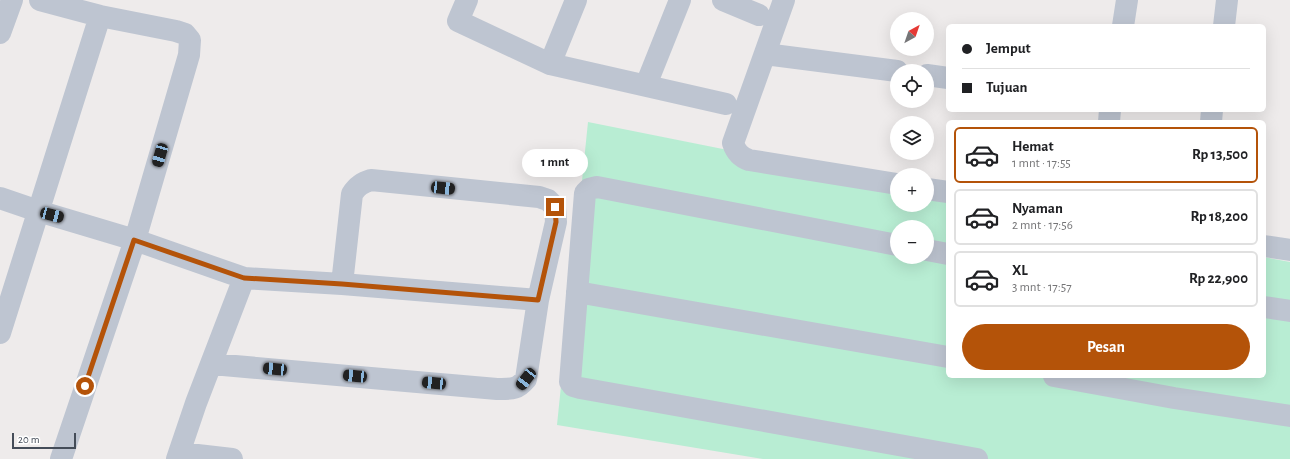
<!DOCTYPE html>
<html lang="id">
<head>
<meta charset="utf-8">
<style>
  body { margin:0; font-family:"Alegreya Sans",sans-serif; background:#f6f6f6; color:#202124; height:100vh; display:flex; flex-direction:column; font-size:15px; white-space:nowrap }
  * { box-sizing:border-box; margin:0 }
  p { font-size:13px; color:#757577 }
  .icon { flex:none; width:22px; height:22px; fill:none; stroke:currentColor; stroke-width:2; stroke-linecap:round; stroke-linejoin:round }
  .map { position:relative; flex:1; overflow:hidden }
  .side { position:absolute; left:946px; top:120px; width:320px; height:258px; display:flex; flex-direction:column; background:#fff; border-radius:6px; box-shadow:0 4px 16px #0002 }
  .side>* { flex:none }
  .hud { position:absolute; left:946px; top:24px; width:320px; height:88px; border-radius:6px; box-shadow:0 4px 16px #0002; display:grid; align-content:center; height:88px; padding:0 16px; background:#fff }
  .needle { width:26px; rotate:40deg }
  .fabs { position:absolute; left:890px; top:12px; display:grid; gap:8px }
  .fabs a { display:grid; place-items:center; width:44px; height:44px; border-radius:50%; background:#fff; box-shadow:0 4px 16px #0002; font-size:20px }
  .scale { position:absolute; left:12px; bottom:10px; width:64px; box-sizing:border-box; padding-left:4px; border:2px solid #444c58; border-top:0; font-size:11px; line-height:14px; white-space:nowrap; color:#444c58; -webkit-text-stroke:3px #fff; paint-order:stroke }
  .end { position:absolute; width:18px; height:18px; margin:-9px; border:5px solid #b45309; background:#fff; box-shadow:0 0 0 2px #fff }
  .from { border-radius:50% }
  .bubble { position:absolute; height:28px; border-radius:14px; background:#fff; box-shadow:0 4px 16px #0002; font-size:13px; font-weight:700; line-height:28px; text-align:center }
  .car { position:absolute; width:12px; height:24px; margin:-12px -6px; border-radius:5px; box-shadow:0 0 3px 1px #0007; background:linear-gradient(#222 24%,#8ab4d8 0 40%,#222 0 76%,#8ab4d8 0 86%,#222 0) }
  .hud b { display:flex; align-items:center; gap:14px; height:38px; font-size:15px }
  .hud b+b { border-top:1px solid #e0e0e0 }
  .hud i { width:10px; height:10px; background:#202124 }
  ul { padding:7px 0 0; list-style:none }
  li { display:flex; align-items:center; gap:12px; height:56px; margin:0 8px 6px; padding:0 8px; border:2px solid #e0e0e0; border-radius:6px }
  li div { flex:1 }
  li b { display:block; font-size:15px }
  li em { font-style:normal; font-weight:700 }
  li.selected { border-color:#b45309 }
  li>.icon { width:36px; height:36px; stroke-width:1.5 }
  .primary-button { display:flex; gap:8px; margin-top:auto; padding:8px 16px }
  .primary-button a { flex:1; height:46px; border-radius:24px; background:#b45309; color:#fff; font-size:16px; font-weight:700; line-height:46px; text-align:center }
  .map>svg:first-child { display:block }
  .green { fill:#b8edd3; fill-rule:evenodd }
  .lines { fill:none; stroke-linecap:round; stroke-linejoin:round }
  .minor { stroke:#bec5d1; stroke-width:22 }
  .route { stroke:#b45309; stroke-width:5 }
</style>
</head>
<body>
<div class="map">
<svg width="1290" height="459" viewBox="0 0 1290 459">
  <rect width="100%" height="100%" fill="#eeebeb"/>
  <!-- green -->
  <path class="green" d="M588,122L897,184V205H927V190L948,194V376H1264V257L1290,262V459H763L557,425ZM897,227H927V257H897Z"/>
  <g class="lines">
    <!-- minor -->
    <path class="minor" d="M40,0L100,16L176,31L185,34L190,40L189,55L135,240L61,459
      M467,0L458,21L550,64L726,104
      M723,0L759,15
      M784,0L733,143C736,152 740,157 749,160L897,184
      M1123,26L1127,0
      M1224,26L1227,0
      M0,33L12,0
      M765,54L897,71
      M550,64L576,0
      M927,75L948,78
      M646,85L680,0
      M1109,122L1110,110
      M1211,122L1212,110
      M927,189L948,192
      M0,198L38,211L135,240L244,278L342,284L538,300
      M897,245L597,187L589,189L585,193L570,382L573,386L580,388L977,459
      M1264,246L1290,250
      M927,250L948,254
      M577,292L948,357
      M1264,307L1290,311
      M0,333L100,16
      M212,364L497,389C511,389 517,390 526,379L538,300L556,222L555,207L548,200L539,197L371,180C362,183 357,186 352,194L342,284
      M1054,376L1174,398L1290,416
      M180,453L232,459
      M177,459L196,403L244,278"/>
  </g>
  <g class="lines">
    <!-- route -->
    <path class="route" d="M85,386L134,240L244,278L342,284L538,300L556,222L555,207"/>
  </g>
</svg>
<div class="fabs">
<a><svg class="needle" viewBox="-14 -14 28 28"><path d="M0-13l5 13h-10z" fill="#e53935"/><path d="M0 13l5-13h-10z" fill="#757577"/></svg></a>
<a><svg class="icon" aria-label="locate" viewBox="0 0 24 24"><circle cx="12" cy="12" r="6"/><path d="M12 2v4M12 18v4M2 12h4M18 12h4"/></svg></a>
<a><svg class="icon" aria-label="layers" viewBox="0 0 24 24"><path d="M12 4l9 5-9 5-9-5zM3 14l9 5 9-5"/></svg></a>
<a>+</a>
<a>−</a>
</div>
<div class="scale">20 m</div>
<i class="end from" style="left:85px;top:386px"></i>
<i class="end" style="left:555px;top:207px"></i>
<div class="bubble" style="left:522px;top:149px;width:66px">1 mnt</div>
<i class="car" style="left:160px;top:155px;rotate:196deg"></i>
<i class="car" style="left:443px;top:188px;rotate:96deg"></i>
<i class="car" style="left:52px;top:215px;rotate:105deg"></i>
<i class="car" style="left:275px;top:369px;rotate:275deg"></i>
<i class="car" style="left:355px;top:376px;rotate:275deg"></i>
<i class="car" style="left:526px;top:379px;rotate:218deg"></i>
<i class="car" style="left:434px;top:383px;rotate:275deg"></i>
<div class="hud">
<b><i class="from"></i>Jemput</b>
<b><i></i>Tujuan</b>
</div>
<section class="side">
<ul>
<li class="selected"><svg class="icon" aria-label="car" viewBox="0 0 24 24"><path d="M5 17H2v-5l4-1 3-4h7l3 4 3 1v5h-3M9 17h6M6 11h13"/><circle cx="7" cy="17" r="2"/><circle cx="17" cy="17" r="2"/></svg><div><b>Hemat</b><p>1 mnt · 17:55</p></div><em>Rp 13,500</em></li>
<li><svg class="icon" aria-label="car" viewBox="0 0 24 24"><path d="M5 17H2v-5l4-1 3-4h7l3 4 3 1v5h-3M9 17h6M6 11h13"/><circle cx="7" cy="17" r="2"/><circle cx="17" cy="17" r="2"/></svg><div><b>Nyaman</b><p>2 mnt · 17:56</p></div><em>Rp 18,200</em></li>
<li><svg class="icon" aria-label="car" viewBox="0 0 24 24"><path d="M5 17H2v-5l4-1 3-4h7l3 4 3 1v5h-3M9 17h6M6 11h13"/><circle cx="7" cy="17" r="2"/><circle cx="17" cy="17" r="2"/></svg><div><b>XL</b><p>3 mnt · 17:57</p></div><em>Rp 22,900</em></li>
</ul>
<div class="primary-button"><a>Pesan</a></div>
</section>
</div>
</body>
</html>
